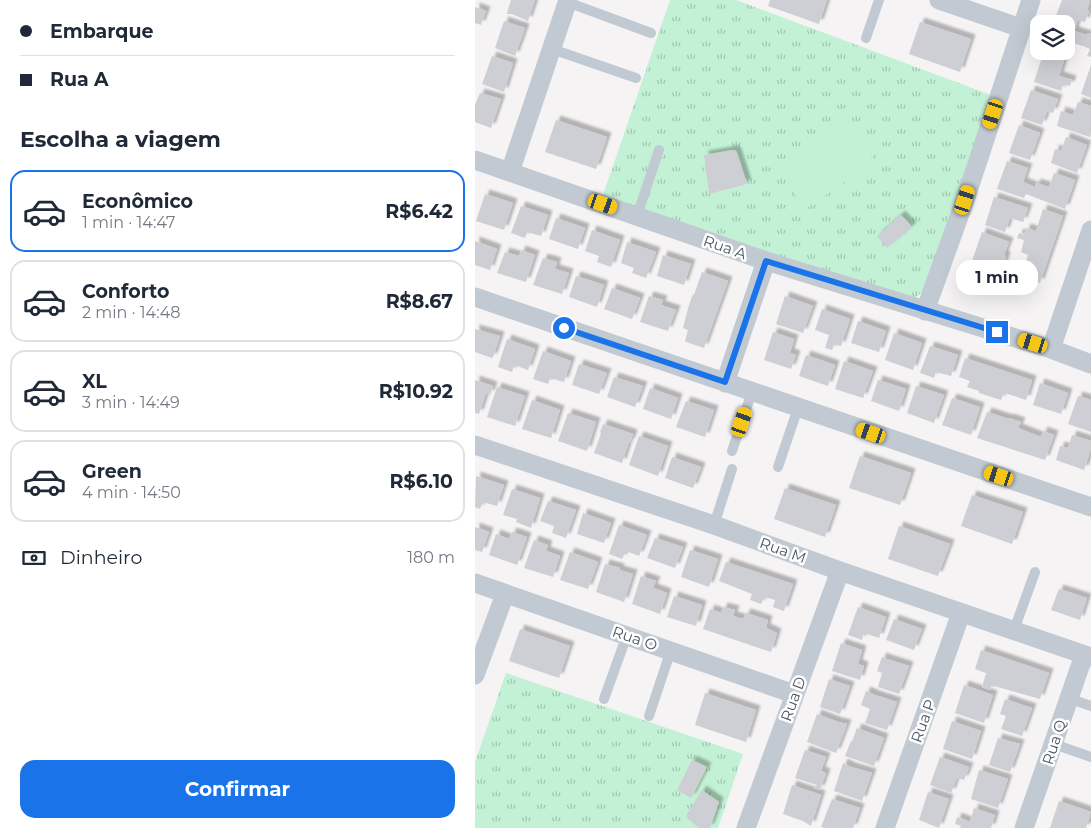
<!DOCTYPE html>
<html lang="pt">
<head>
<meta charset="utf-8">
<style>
  body { margin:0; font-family:Montserrat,sans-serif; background:#f2f2f3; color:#1f2937; height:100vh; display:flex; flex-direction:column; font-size:19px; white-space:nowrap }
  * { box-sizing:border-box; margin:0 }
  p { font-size:16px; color:#747a83 }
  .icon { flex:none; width:28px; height:28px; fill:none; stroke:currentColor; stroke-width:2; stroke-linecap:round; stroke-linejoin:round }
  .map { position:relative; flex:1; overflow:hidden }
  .sheet { display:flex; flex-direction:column; background:#fff; width:475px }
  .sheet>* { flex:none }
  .banner { display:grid; align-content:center; height:110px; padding:0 20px; background:#fff }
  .tools { position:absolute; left:555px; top:15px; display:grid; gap:10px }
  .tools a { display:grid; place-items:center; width:45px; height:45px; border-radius:10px; background:#fff; box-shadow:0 5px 20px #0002; font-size:25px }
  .end { position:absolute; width:22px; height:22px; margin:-11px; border:6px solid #1a73e8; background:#fff; box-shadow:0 0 0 2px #fff }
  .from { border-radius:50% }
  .bubble { position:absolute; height:35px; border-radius:15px; background:#fff; box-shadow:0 5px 20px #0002; font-size:16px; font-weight:700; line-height:35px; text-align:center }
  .car { position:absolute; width:15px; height:30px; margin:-15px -8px; border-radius:6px; box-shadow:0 0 4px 1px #0007; background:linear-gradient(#f5c518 24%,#345 0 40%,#f5c518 0 76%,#345 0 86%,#f5c518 0) }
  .banner b { display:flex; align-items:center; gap:18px; height:48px; font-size:19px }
  .banner b+b { border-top:1px solid #e0e1e3 }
  .banner i { width:12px; height:12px; background:#1f2937 }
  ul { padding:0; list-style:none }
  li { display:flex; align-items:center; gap:15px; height:82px; margin:0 10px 8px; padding:0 10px; border:2px solid #e0e1e3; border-radius:15px }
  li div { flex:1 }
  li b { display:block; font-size:19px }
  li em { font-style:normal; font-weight:700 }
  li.current { border-color:#1a73e8 }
  li>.icon { width:45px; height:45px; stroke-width:1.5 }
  h2 { padding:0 20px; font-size:22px; line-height:60px }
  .pay { display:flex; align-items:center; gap:12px; height:55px; padding:0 20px; font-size:19px }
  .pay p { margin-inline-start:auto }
  .primary-button { display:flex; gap:10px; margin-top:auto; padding:10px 20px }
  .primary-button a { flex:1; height:58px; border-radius:15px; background:#1a73e8; color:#fff; font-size:20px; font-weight:700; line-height:58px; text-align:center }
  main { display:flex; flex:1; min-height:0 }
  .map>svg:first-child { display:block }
  .park { fill:url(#park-tufts) }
  .garden { fill:#c3f1d5 }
  .building { fill:#cdcfd5; filter:url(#shadow) }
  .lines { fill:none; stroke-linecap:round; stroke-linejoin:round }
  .lane { stroke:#c1cad2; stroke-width:10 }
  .street { stroke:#c1cad2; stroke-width:19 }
  .route { stroke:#1a73e8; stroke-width:6 }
  .labels { text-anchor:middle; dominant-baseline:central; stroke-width:5; stroke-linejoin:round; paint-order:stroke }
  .street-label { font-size:15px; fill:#4a5661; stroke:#fff }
</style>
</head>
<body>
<main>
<section class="sheet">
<div class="banner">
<b><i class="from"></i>Embarque</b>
<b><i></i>Rua A</b>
</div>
<h2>Escolha a viagem</h2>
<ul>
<li class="current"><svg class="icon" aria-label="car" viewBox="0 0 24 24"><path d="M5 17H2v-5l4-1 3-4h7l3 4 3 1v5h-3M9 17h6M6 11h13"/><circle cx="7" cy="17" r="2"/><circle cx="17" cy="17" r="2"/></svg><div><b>Econômico</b><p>1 min · 14:47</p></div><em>R$6.42</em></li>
<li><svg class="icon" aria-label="car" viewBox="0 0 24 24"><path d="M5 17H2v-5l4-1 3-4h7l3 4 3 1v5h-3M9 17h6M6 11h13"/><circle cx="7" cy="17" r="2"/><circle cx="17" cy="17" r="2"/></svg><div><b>Conforto</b><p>2 min · 14:48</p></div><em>R$8.67</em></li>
<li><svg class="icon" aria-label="car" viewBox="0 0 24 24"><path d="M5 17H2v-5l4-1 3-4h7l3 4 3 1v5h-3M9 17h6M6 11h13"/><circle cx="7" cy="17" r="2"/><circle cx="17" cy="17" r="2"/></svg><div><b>XL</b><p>3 min · 14:49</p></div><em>R$10.92</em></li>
<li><svg class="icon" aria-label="car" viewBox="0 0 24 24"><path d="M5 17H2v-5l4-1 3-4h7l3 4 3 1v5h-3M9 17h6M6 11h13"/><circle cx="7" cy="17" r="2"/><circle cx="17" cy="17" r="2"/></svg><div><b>Green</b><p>4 min · 14:50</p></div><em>R$6.10</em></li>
</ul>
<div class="pay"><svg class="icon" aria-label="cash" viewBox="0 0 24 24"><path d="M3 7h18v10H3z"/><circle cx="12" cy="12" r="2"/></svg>Dinheiro<p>180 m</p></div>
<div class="primary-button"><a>Confirmar</a></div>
</section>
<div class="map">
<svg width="616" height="828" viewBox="0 0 616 828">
  <defs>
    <pattern id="park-tufts" width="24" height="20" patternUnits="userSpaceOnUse" patternTransform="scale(1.25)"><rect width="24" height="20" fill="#c3f1d5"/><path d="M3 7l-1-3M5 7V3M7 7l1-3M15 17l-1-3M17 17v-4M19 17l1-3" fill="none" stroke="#a0c6b0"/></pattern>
    <filter id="shadow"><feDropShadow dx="4.5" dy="-4.5" stdDeviation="1" flood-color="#0004"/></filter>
  </defs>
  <rect width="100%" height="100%" fill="#f5f3f3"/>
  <!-- park -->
  <path class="park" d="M195,0H261L516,95L449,290L440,298L429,300L128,195Z
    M31,673L268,754L243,828H0V762Z"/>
  <!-- garden -->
  <path class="garden" d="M372,119L401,161L330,209L302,166Z"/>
  <!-- building -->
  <path class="building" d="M36,0H60L53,21L37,14H32V13Z
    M295,0H352L344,24L293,6Z
    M587,0H615L612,10L614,11L610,22L603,20L599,31L612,35L613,33L616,34V57L612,56L615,49L608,46L594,42L591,49V24H578Z
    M0,7L11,11L6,25L0,23Z
    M29,21L50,28L40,56L20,48Z
    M445,22L496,39L485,72L434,54Z
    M568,54L589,61L584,76L597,80L595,86L588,84L586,91L559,82Z
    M17,56L38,63L29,92L7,84Z
    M616,65V98L606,94Z
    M556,90L583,99L578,113L572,111L567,125L546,118Z
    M5,93L26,99L16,128L0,122V105Z
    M603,102L616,106V133L615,137L582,126L586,111L598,115Z
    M81,120L132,137L121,169L70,152Z
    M544,125L565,133L555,160L534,153Z
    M591,137L612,145L602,173L576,163L580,149L586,151Z
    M258,150H260L262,153L272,184L234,194L229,155Z
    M532,161L553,168L548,182L560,187L561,183L574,187L579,173L600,180L590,209L551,194L549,198L522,189Z
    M10,194L38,203L29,230L1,221Z
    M519,197L553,208L548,222L535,218L530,232L510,225Z
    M46,206L73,215L66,236L52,232L50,238L36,233Z
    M568,209L588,216L565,283L545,277L553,255L546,252L549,240L542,238L544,233L549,235L551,228L561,231Z
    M426,215L437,227L412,248L402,236Z
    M81,218L110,228L103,249L74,239Z
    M117,230L145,240L136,267L122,262L124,256L110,251Z
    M507,232L534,242L529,255L531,256L527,270L497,261Z
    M0,241L22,249L15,270L0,265Z
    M152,242L181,252L171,278L157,273L159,268L146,263Z
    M46,250L60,255L51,282L22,273L30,252L44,256Z
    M188,255L216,264L209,285L182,276Z
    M68,258L82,262L80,269L94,273L87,294L58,285Z
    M227,272L253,281L229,348L211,342L210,341L213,330L208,328L214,305L218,294L219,295Z
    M101,276L129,285L122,307L94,297Z
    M137,288L165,298L157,319L129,309Z
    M174,296L188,300L186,305L201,310L193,331L165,322Z
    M310,296L338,306L328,333L301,324Z
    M347,309L375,319L366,346L359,344L357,350L350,348L354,335L340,330Z
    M383,321L411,331L404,352L376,343Z
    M0,329L25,336L18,357L17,358L0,352Z
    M298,332L319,339L315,353L321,355L316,369L289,360Z
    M419,333L447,343L438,370L410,360Z
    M32,339L60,349L53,370L39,365L37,372L23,367Z
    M455,346L483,355L476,376L461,372L459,378L445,373Z
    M68,351L96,361L89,382L75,378L73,384L58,379Z
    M331,355L360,365L353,386L324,376Z
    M490,358L557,380L551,400L530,393L528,394L526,400L504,393V391L492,387L495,381L484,377Z
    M369,361L398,371L388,398L360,389Z
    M104,364L132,373L124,394L97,385Z
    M139,377L168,386L160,407L132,397Z
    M0,380L18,386L15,395L11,393L4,414L0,413Z
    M403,380L431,389L424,411L396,401Z
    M565,383L593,393L586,414L558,405Z
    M441,386L469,395L459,423L432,413Z
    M22,387L50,396L40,426L12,417Z
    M175,388L203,398L196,419L168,409Z
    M603,396L616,400V432L593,424Z
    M477,398L505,407L496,435L467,425Z
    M57,400L85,410L76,438L47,429Z
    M211,401L239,410L230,437L201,427Z
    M512,412L534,419V418L546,422L543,428L566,437L568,431L579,435L570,460L502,438Z
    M93,413L121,422L112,451L83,441Z
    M128,424L158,434L155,443L154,442L147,463L119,453L126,433L125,432Z
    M597,435L616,441V449L609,470L581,460L585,446L593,448Z
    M164,436L193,446L183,476L154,465Z
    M385,456L436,473L425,505L374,488Z
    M197,457L226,467L218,488L190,478Z
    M1,476L29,485L22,506L8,502L5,509L0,507Z
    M310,488L361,505L350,537L299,519Z
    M37,489L65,498L56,528L41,522L42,519L28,515Z
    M497,495L548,512L537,544L486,526Z
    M73,501L101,510L91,538L77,533L79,526L65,521Z
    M108,513L136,523L129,543L102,534Z
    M144,525L172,535L164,556L151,551L147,559L134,554Z
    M424,526L475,544L463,576L413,559Z
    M0,527L14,532L7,552L0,550Z
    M37,532L52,537L42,565L14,555L21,534L34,539Z
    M180,538L208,547L200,568L172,558Z
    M59,540L73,545L71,551L85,556L78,577L49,568Z
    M215,550L243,559L234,587L206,577Z
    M95,552L123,562L113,589L85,580Z
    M251,562L318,584L309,611L298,607L300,600L290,597V598H289L286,604L275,600L277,594L244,581Z
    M130,564L145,568L144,570L158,574L149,602L121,592Z
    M166,576L181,581L178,588L192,593L185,614L157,604Z
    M584,589L612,598L605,620L576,610Z
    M199,596L227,605L221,626L192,617Z
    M248,607L260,610L258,616L268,619L271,613L293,620L291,628L302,633L296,652L228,629L235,609L246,613Z
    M383,607L411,617L404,638L389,633L387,640L373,635Z
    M419,619L447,629L439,650L411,640Z
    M45,629L95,646L84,678L34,661Z
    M366,643L387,650L383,664L389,666L385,680L357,671Z
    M506,650L574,673L565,699L519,686V687L516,686L515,690L507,687L511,673L500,669Z
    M407,657L412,659L434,666L424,694L403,687L407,673L402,671Z
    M354,679L375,686L365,714L345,707Z
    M489,685L518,695L509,723L480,713Z
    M391,691L400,695L422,702L412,730L390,723L395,709L386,705Z
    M230,693L281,710L271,742L220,725Z
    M530,699L557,708L547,736L526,729L531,716L525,714Z
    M342,714L363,722L372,724L361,753L332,742Z
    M477,721L506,731L497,759L468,749Z
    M382,728L409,738L399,766L370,756L376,741L377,742Z
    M523,738L545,744L535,772L514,765Z
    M330,750L351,757L346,771L351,773L345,790L339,788L342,785L320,778Z
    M465,757L494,767L489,780L482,778L476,793L455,785Z
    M217,760L232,767L216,798L202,790Z
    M368,763L376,767L397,773L387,801L359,791Z
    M504,770L533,779L523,808L496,799Z
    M317,785L346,795L336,826L328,821L308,814Z
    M227,790L244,802L235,828H224L212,818V814Z
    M453,792L474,799L464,828L444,820Z
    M357,799L385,808L378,828H350L346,827Z
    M584,801L616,812L611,828H575Z
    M499,808L520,815L516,828H485L486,826L480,824L482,817L495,822Z"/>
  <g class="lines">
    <!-- lane -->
    <path class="lane" d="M92,2L176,33
      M391,38L404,0
      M77,49L161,78
      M162,216L184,150
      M257,451L277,392
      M303,467L323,408
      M239,525L257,469
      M539,630L560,572
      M593,698L616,706
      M129,699L152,635
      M174,716L196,650
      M579,744L616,757"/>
    <!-- street -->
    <path class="street" d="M464,0L546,28
      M0,160L291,261L576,349L616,364
      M35,172L93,0
      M0,297L616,507
      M450,311L490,200L556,0
      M576,349L616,230
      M250,383L291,261
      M0,445L239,525L365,571L616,657
      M0,583L319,694
      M0,675L30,594
      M271,828L365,571
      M410,828L486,613
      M549,828L609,655"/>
  </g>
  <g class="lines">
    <!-- route -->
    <path class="route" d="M89,328L250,382L291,261L522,332"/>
  </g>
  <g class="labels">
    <!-- street labels -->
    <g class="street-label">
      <text transform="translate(250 247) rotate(19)">Rua A</text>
      <text transform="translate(308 550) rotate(20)">Rua M</text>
      <text transform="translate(160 638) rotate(19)">Rua O</text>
      <text transform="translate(318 699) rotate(-70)">Rua D</text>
      <text transform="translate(448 721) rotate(-70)">Rua P</text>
      <text transform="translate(579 742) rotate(-72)">Rua Q</text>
    </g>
  </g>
</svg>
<div class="tools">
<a><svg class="icon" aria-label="layers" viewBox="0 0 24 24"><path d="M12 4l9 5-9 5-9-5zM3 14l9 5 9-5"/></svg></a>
</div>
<i class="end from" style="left:89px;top:328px"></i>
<i class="end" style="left:522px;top:332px"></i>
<div class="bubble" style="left:481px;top:260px;width:82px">1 min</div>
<i class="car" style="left:518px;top:114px;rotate:198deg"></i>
<i class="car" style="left:490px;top:200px;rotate:18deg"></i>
<i class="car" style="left:128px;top:204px;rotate:109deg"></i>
<i class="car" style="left:558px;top:343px;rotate:287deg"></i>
<i class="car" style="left:267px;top:422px;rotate:19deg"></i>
<i class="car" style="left:396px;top:433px;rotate:289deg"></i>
<i class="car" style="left:524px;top:476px;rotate:288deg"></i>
</div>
</main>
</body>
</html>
